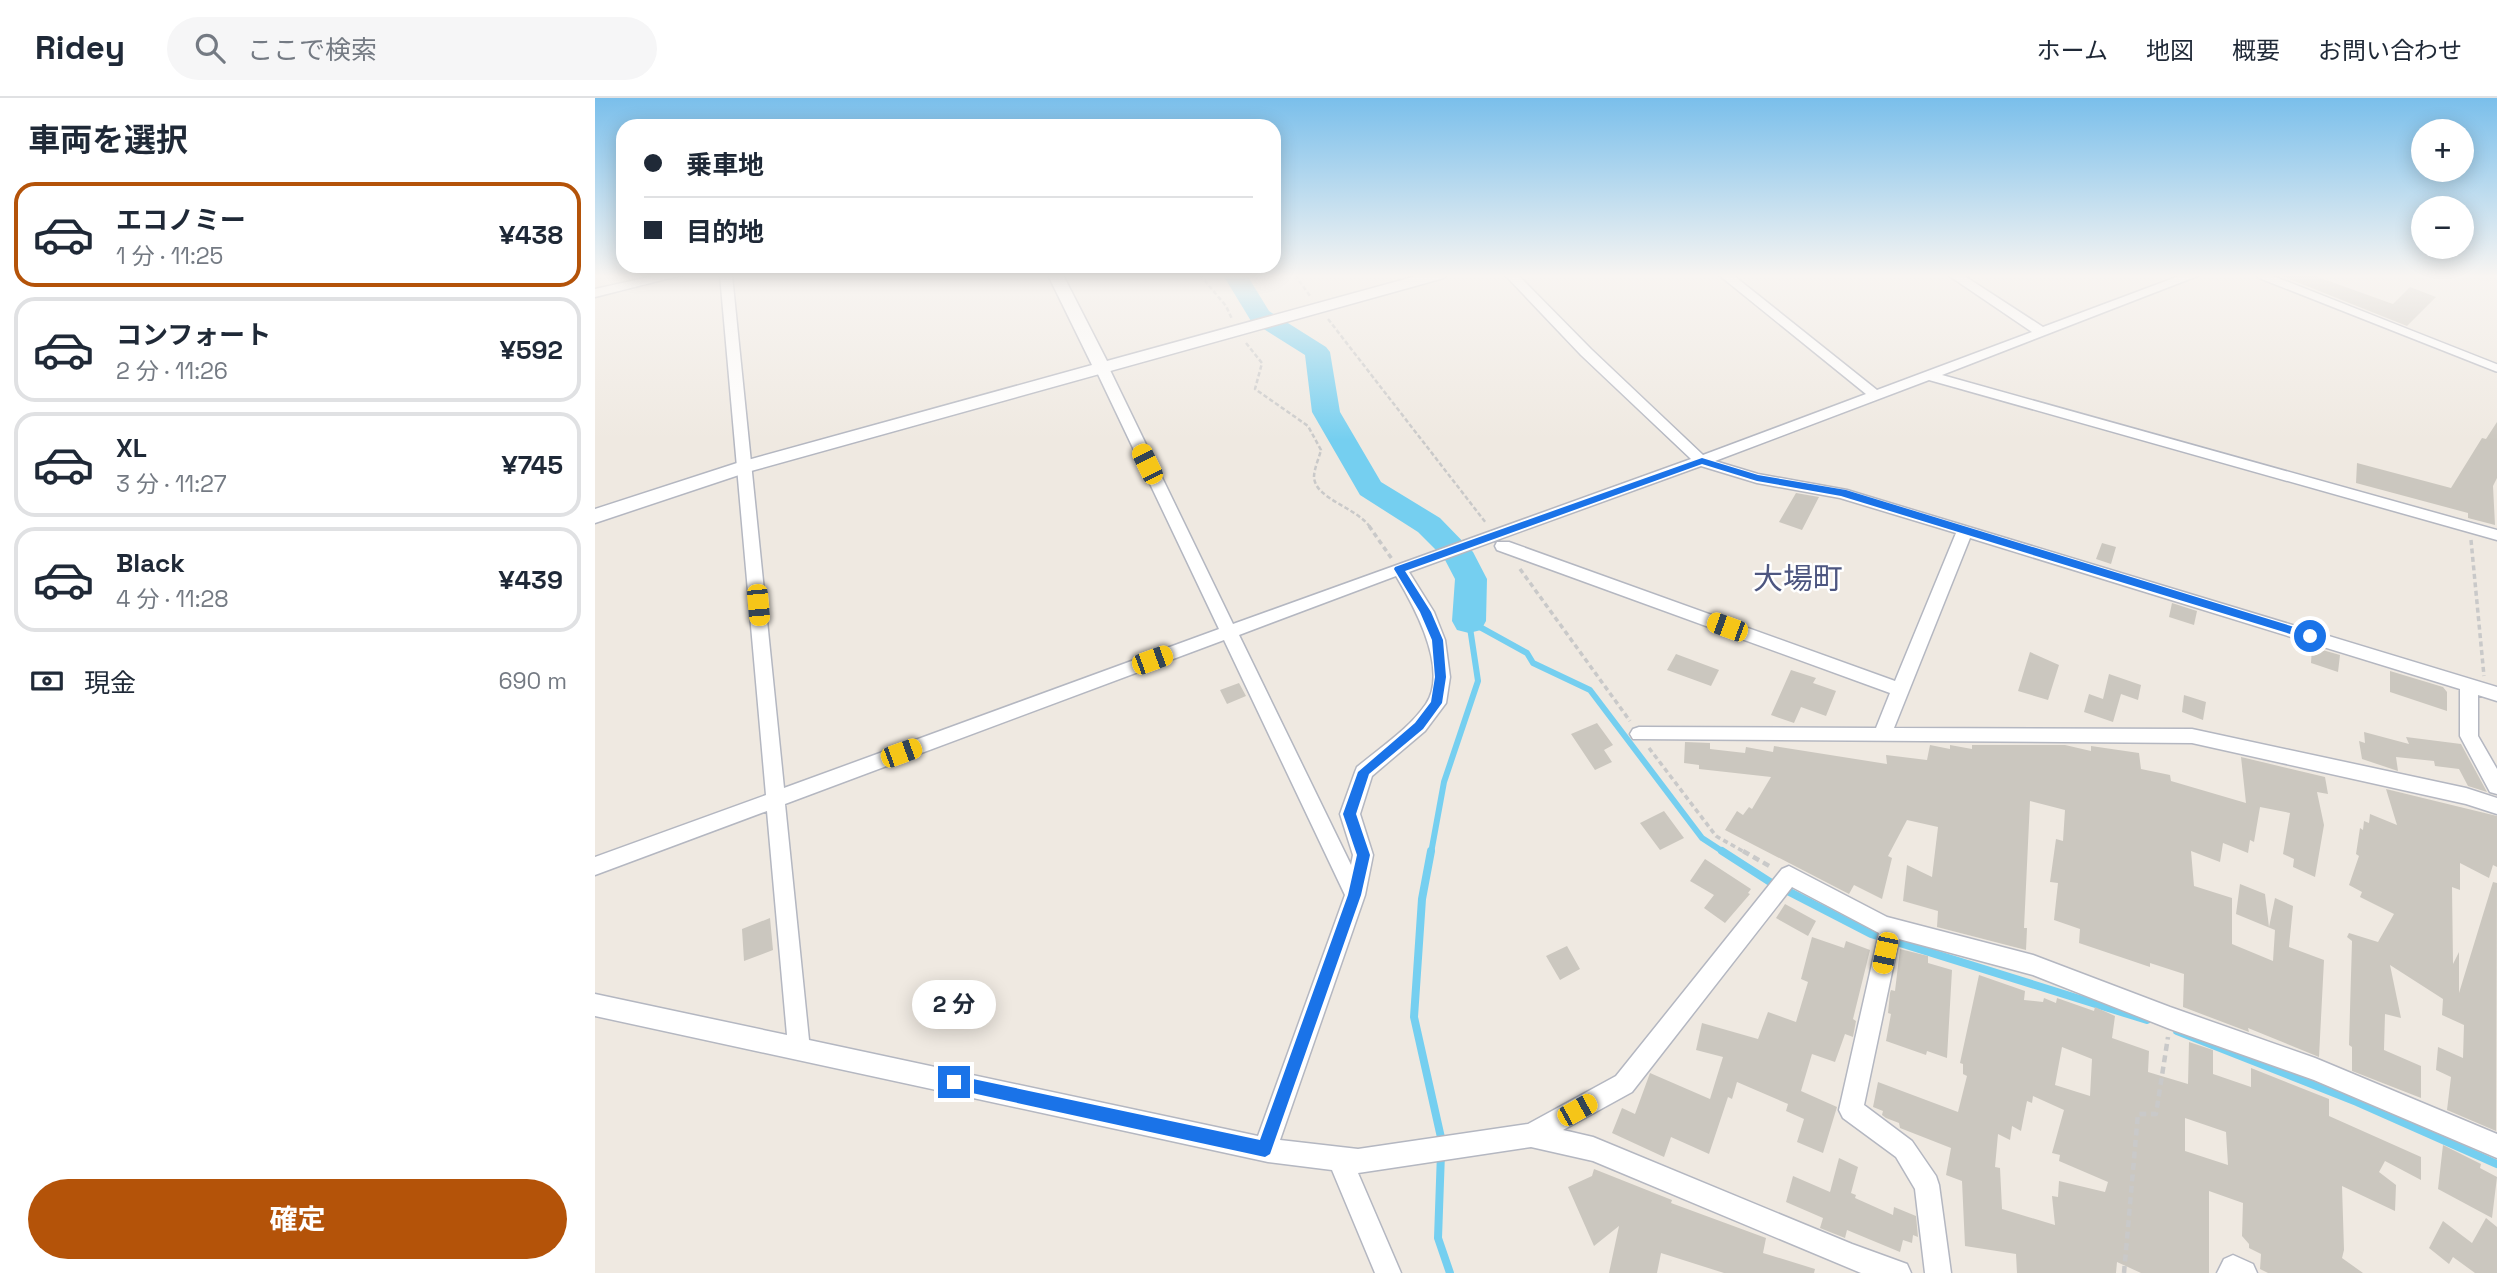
<!DOCTYPE html>
<html lang="ja">
<head>
<meta charset="utf-8">
<style>
  body { margin:0; font-family:"Space Grotesk","Noto Sans JP",sans-serif; background:#f6f6f7; color:#1f2937; height:100vh; display:flex; flex-direction:column; font-size:26px; white-space:nowrap }
  * { box-sizing:border-box; margin:0 }
  p { font-size:23px; color:#747a83 }
  .icon { flex:none; width:38px; height:38px; fill:none; stroke:currentColor; stroke-width:2; stroke-linecap:round; stroke-linejoin:round }
  .map { position:relative; flex:1; overflow:hidden }
  .details { display:flex; flex-direction:column; background:#fff; width:595px }
  .details>* { flex:none }
  .guide { position:absolute; left:21px; top:21px; width:665px; height:154px; border-radius:21px; box-shadow:0 4px 18px #0003; display:grid; align-content:center; height:154px; padding:0 28px; background:#fff }
  .tools { position:absolute; left:1816px; top:21px; display:grid; gap:14px }
  .tools a { display:grid; place-items:center; width:63px; height:63px; border-radius:50%; background:#fff; box-shadow:0 4px 18px #0003; font-size:35px }
  .end { position:absolute; width:32px; height:32px; margin:-16px; border:9px solid #1a73e8; background:#fff; box-shadow:0 0 0 4px #fff }
  .from { border-radius:50% }
  .bubble { position:absolute; height:49px; border-radius:24px; background:#fff; box-shadow:0 4px 18px #0003; font-size:23px; font-weight:700; line-height:49px; text-align:center }
  .car { position:absolute; width:21px; height:42px; margin:-21px -10px; border-radius:9px; box-shadow:0 0 5px 2px #0007; background:linear-gradient(#f5c518 24%,#345 0 40%,#f5c518 0 76%,#345 0 86%,#f5c518 0) }
  .guide b { display:flex; align-items:center; gap:24px; height:66px; font-size:26px }
  .guide b+b { border-top:2px solid #e0e1e3 }
  .guide i { width:18px; height:18px; background:#1f2937 }
  ul { padding:0; list-style:none }
  li { display:flex; align-items:center; gap:21px; height:105px; margin:0 14px 10px; padding:0 14px; border:4px solid #e0e1e3; border-radius:21px }
  li div { flex:1 }
  li b { display:block; font-size:26px }
  li em { font-style:normal; font-weight:700 }
  li.on { border-color:#b45309 }
  li>.icon { width:63px; height:63px; stroke-width:1.5 }
  h2 { padding:0 28px; font-size:32px; line-height:84px }
  .pay { display:flex; align-items:center; gap:18px; height:77px; padding:0 28px; font-size:26px }
  .pay p { margin-inline-start:auto }
  .primary-button { display:flex; gap:14px; margin-top:auto; padding:14px 28px }
  .primary-button a { flex:1; height:80px; border-radius:42px; background:#b45309; color:#fff; font-size:28px; font-weight:700; line-height:80px; text-align:center }
  header { display:flex; align-items:center; gap:42px; box-sizing:border-box; height:98px; padding:0 35px; background:#fff; border-bottom:2px solid #e0e1e3 }
  header strong { font-size:33px }
  nav { display:flex; gap:38px; margin-inline-start:auto; font-size:24px }
  .search { width:490px; height:63px; background:#f6f6f7; display:flex; align-items:center; gap:18px; box-sizing:border-box; padding:0 24px; border-radius:38px; color:#747a83; font-size:26px }
  main { display:flex; flex:1; min-height:0 }
  .map>svg:first-child { display:block }
  .lines { fill:none; stroke-linecap:round; stroke-linejoin:round }
  .stream-far1 { stroke:#75cff0; stroke-width:6 }
  .stream { stroke:#75cff0; stroke-width:8 }
  .river { fill:#75cff0; fill-rule:evenodd }
  .building { fill:#cbc7bf; fill-rule:evenodd }
  .service-casing { stroke:#b4b7c1; stroke-width:10 }
  .minor-casing { stroke:#b4b7c1; stroke-width:3 }
  .tertiary-casing { stroke:#b4b7c1; stroke-width:3 }
  .path-far2 { stroke:#c9c9c9; stroke-width:2.5; stroke-dasharray:4.5 2.5; stroke-linecap:butt }
  .path-far1 { stroke:#c9c9c9; stroke-width:3.5; stroke-dasharray:5 3.5; stroke-linecap:butt }
  .path { stroke:#c9c9c9; stroke-width:4.5; stroke-dasharray:7 4.5; stroke-linecap:butt }
  .service { stroke:#fff; stroke-width:7 }
  .minor { fill:#fff; fill-rule:evenodd }
  .tertiary { fill:#fff; fill-rule:evenodd }
  .route { fill:#1a73e8 }
  .labels { text-anchor:middle; dominant-baseline:central; stroke-width:5; stroke-linejoin:round; paint-order:stroke }
  .quarter-label { font-size:30px; fill:#4d5680; stroke:#fff }
</style>
</head>
<body>
<header>
<strong>Ridey</strong>
<div class="search"><svg class="icon" aria-label="search" viewBox="0 0 24 24"><circle cx="10" cy="10" r="6"/><path d="M15 15l6 6"/></svg>ここで検索</div>
<nav><a>ホーム</a><a>地図</a><a>概要</a><a>お問い合わせ</a></nav>
</header>
<main>
<section class="details">
<h2>車両を選択</h2>
<ul>
<li class="on"><svg class="icon" aria-label="car" viewBox="0 0 24 24"><path d="M5 17H2v-5l4-1 3-4h7l3 4 3 1v5h-3M9 17h6M6 11h13"/><circle cx="7" cy="17" r="2"/><circle cx="17" cy="17" r="2"/></svg><div><b>エコノミー</b><p>1 分 · 11:25</p></div><em>¥438</em></li>
<li><svg class="icon" aria-label="car" viewBox="0 0 24 24"><path d="M5 17H2v-5l4-1 3-4h7l3 4 3 1v5h-3M9 17h6M6 11h13"/><circle cx="7" cy="17" r="2"/><circle cx="17" cy="17" r="2"/></svg><div><b>コンフォート</b><p>2 分 · 11:26</p></div><em>¥592</em></li>
<li><svg class="icon" aria-label="car" viewBox="0 0 24 24"><path d="M5 17H2v-5l4-1 3-4h7l3 4 3 1v5h-3M9 17h6M6 11h13"/><circle cx="7" cy="17" r="2"/><circle cx="17" cy="17" r="2"/></svg><div><b>XL</b><p>3 分 · 11:27</p></div><em>¥745</em></li>
<li><svg class="icon" aria-label="car" viewBox="0 0 24 24"><path d="M5 17H2v-5l4-1 3-4h7l3 4 3 1v5h-3M9 17h6M6 11h13"/><circle cx="7" cy="17" r="2"/><circle cx="17" cy="17" r="2"/></svg><div><b>Black</b><p>4 分 · 11:28</p></div><em>¥439</em></li>
</ul>
<div class="pay"><svg class="icon" aria-label="cash" viewBox="0 0 24 24"><path d="M3 7h18v10H3z"/><circle cx="12" cy="12" r="2"/></svg>現金<p>690 m</p></div>
<div class="primary-button"><a>確定</a></div>
</section>
<div class="map">
<svg width="1902" height="1175" viewBox="0 0 1902 1175">
  <rect width="100%" height="100%" fill="#efe9e1"/>
  <g class="lines">
    <!-- stream-far1 -->
    <path class="stream-far1" d="M874,523L932,555L938,565L995,592L1107,740L1130,755
      M836,755L849,684L883,583L874,523"/>
    <!-- stream -->
    <path class="stream" d="M836,753L827,801L819,919L847,1044
      M1127,753L1175,784L1276,836L1552,922
      M1582,933L1762,1004L1902,1066
      M846,1055L843,1140L855,1175"/>
    <!-- river -->
    <path class="river" d="M628,177H652L674,213L731,249L735,254L745,314L786,384L845,420L878,454L892,481L891,523L886,532L874,535L862,532L857,523L860,481L849,460L823,434L765,397L717,314L710,257L656,223Z"/>
  </g>
  <!-- building -->
  <path class="building" d="M1684,177H1717L1798,206L1815,189L1841,199L1812,228Z
    M1902,324V380L1898,388L1900,427L1873,420V415L1761,385L1762,365L1856,390L1887,340L1891,341Z
    M1201,395L1224,399L1207,432L1184,424Z
    M1507,445L1521,449L1516,466L1501,461Z
    M1577,505L1602,513L1599,527L1574,519Z
    M1717,549L1745,557L1743,574L1716,565Z
    M1435,554L1464,567L1453,602L1423,593Z
    M1081,556L1124,572L1116,588L1072,572Z
    M1196,572L1221,580L1218,585L1241,593L1231,618L1206,609L1199,625L1176,617Z
    M1795,573L1848,589L1852,594V613L1795,594Z
    M1514,576L1546,587L1543,602L1526,596L1518,624L1489,614L1494,596L1508,601Z
    M644,585L651,598L632,606L625,592Z
    M1589,597L1611,604L1608,622L1587,614Z
    M1002,625L1018,647L1009,652L1017,664L1000,672L976,636Z
    M1769,634L1814,646L1811,639L1866,646L1892,694L1873,688L1864,671L1840,668L1839,663L1801,659L1803,673L1767,661L1764,643L1770,645Z
    M1090,644L1115,645V651L1150,655L1151,649L1178,654L1179,648L1292,666L1291,657L1332,662L1335,647L1355,651V647L1377,651V647H1470L1496,653V648L1544,655L1546,671L1575,677L1576,683L1651,705L1646,659L1730,679L1733,696L1722,694L1729,727L1720,779L1698,769L1699,761L1688,756L1695,715L1665,709L1659,744L1655,742L1653,755L1628,745L1625,764L1596,753L1599,788L1637,800V846L1678,863L1680,832L1641,816L1645,786L1670,796L1674,829L1680,800L1698,808L1694,849L1729,862L1724,959L1653,930L1654,934L1588,909L1589,876L1555,865V869L1484,845L1485,831L1459,822L1463,785L1455,784L1461,741L1468,743L1470,712L1435,703L1429,830H1432L1431,852L1342,829L1343,813L1308,803L1312,767L1337,779L1343,729L1312,722L1293,758L1297,760L1287,801L1259,787L1254,796L1130,732L1142,713L1148,717L1154,709L1157,711L1176,679L1104,671V667L1089,665Z
    M1791,691L1902,718V769L1898,767L1894,780L1865,765V792L1857,789L1858,866L1864,854V895L1898,784L1902,785L1901,1033L1852,1012L1856,979L1841,972L1843,949L1868,960L1869,927L1847,917L1848,901L1795,867L1806,920L1790,916L1789,952L1826,968V1000L1757,973V949L1754,947L1757,843L1752,839L1754,835L1783,844L1799,816L1765,799L1767,794L1754,787L1764,758L1761,756L1765,730L1768,732L1769,723L1774,725L1775,716L1802,727Z
    M1069,713L1089,740L1065,752L1045,725Z
    M1110,761L1156,791L1153,795L1155,796L1130,825L1109,810L1119,797L1095,783Z
    M1190,806L1221,823L1213,838L1181,820Z
    M175,820L178,852L149,863L147,831Z
    M1217,839L1249,850L1251,843L1275,852L1258,921L1261,923L1258,939L1250,936L1240,964L1217,956L1206,993L1242,1009L1228,1055L1202,1044L1209,1021L1191,1013L1193,1006L1142,984L1137,1001L1133,999L1114,1056L1076,1039L1069,1059L1017,1035L1027,1010L1040,1016L1055,975L1115,1001L1128,959L1101,952L1107,925L1163,941L1173,914L1201,924L1213,884L1206,881Z
    M972,848L985,871L965,882L951,858Z
    M1305,851L1333,858V865L1357,872L1352,960L1332,953L1331,957L1291,943L1296,916L1293,915L1295,895L1296,892L1300,893Z
    M1384,877L1430,893L1429,902L1448,904L1449,900L1461,905L1462,900L1499,913L1500,909L1520,918L1517,940L1554,953L1553,974L1593,986L1594,944L1618,952V976L1656,989V970L1734,1001V1018L1826,1059V1082L1790,1063L1784,1074L1801,1087L1800,1113L1747,1088L1749,1152L1747,1160L1768,1175H1673L1665,1171L1666,1156L1654,1150V1146L1647,1138L1648,1105L1614,1093V1175H1546L1522,1164L1521,1175H1422L1421,1156L1370,1148L1367,1083L1351,1077L1356,1050L1305,1030L1304,1025L1291,1020L1287,1017L1288,1013L1278,1009L1283,984L1363,1014L1372,978L1368,976V966L1365,965ZM1467,949L1497,961L1495,998L1460,987ZM1438,998L1469,1012L1457,1055L1465,1057L1464,1063L1513,1084L1510,1094L1464,1083L1463,1099L1457,1098L1460,1127L1407,1111L1405,1070L1400,1069L1403,1036L1415,1042L1417,1028L1426,1033L1432,1003L1437,1005ZM1590,1020L1631,1034L1633,1067L1590,1053Z
    M1848,1047L1886,1066L1885,1070L1902,1079L1897,1120L1843,1091Z
    M1244,1060L1263,1069L1256,1095L1261,1097L1260,1100L1298,1117L1299,1109L1321,1118L1323,1139L1318,1137L1317,1145L1308,1142L1305,1154L1252,1132L1250,1140L1225,1130L1228,1120L1191,1104L1198,1078L1235,1094Z
    M999,1071L1077,1102L1076,1105L1171,1140L1168,1155L1220,1171L1219,1175H1129L1066,1155L1062,1175H1014L1024,1128L999,1148L973,1089L997,1078Z
    M1891,1120L1902,1129V1175H1880L1858,1159L1854,1166L1834,1150L1848,1123L1877,1145Z"/>
  <g class="lines">
    <defs>
      <path id="service" d="M1666,177L1902,270"/>
      <path id="minor" d="M63,177H87L0,199V191Z
        M125,177H137L189,690L624,531L500,270L502,267H512L514,270L638,526L1096,361L986,257L910,177H923L996,251L1108,357L1271,296L1124,177H1138L1282,292L1437,234L1353,177H1368L1448,229L1587,177H1605L1347,277L1902,432V442L1334,282L1120,363L1163,376L1252,392L1902,589V603L1883,597V638L1902,671V696L1895,694L1865,638V591L1375,440L1299,630L1597,631L1871,690L1902,700V716L1871,706L1597,645L1038,641L1035,636L1038,631L1044,629L1281,630L1295,595L902,452L900,448L902,444H914L1300,583L1361,435L1245,400L1162,385L1106,368L814,474L839,514L850,542L855,579L851,605L830,633L777,678L765,716L778,757L770,797L685,1042L763,1051L933,1026L1021,978L1187,771L1194,768L1292,819L1438,857L1575,909L1720,960L1902,1036V1060L1719,982L1575,931L1438,877L1304,841L1269,1007L1317,1043L1341,1078L1344,1087L1356,1175H1330L1320,1091L1301,1059L1248,1020L1244,1012L1284,835L1197,789L1037,994L968,1032L998,1039L1257,1146L1312,1166L1316,1175H1266L998,1063L936,1049L763,1075L806,1175H780L737,1072L673,1064L0,918V896L192,937L172,713L0,777V759L171,697ZM801,478C819,508 854,571 831,606C814,631 786,649 762,669L760,674L745,716L758,757L756,767L644,537ZM629,542L750,797L663,1038L214,942L190,706Z
        M1638,1157L1658,1166L1662,1175H1622L1629,1161Z"/>
      <path id="tertiary" d="M453,177H468L512,263L825,177H851L849,180L156,373L0,425V411L142,365L497,267Z"/>
    </defs>
    <!-- service casing -->
    <use href="#service" class="service-casing"/>
    <!-- minor casing -->
    <use href="#minor" class="minor-casing"/>
    <!-- tertiary casing -->
    <use href="#tertiary" class="tertiary-casing"/>
    <!-- path-far2 -->
    <path class="path-far2" d="M605,177L631,208L637,221
      M700,177L715,198
      M733,221L891,425
      M651,245L667,265L660,291L713,328L726,352C724,360 719,371 719,379C720,401 761,409 775,429"/>
    <!-- path-far1 -->
    <path class="path-far1" d="M774,428L797,461
      M1876,442L1889,578
      M925,471L1035,623
      M1054,650L1121,738L1151,755"/>
    <!-- path -->
    <path class="path" d="M1148,753L1176,769
      M1529,1175L1543,1016H1561L1573,939"/>
    <!-- service -->
    <use href="#service" class="service"/>
    <!-- minor -->
    <use href="#minor" class="minor"/>
    <!-- tertiary -->
    <use href="#tertiary" class="tertiary"/>
  </g>
  <!-- sky -->
  <linearGradient id="sky" x2="0" y2="1"><stop stop-color="#7abfeb"/><stop offset="0.52" stop-color="#f8f5f2"/><stop offset="1" stop-color="#f8f5f2" stop-opacity="0"/></linearGradient>
  <rect width="1902" height="342" fill="url(#sky)"/>
  <!-- route -->
  <path class="route" d="M1107,360L1163,377L1251,392L1719,535L1720,538L1715,542L1246,398L1162,383L1107,366L810,473L836,514L848,542L851,579L847,605L828,631L774,676L761,716L775,757L766,797L675,1056L670,1059L354,990L352,984L354,979L359,977L665,1042L753,797L762,757L748,716L763,674L820,625L836,604L840,579L837,542L825,514L799,471L800,469Z"/>
  <g class="labels">
    <!-- quarter labels -->
    <g class="quarter-label">
      <text x="1203" y="480">大場町</text>
    </g>
  </g>
</svg>
<div class="tools">
<a>+</a>
<a>−</a>
</div>
<i class="end from" style="left:1715px;top:538px"></i>
<i class="end" style="left:359px;top:984px"></i>
<div class="bubble" style="left:317px;top:882px;width:84px">2 分</div>
<i class="car" style="left:552px;top:366px;rotate:334deg"></i>
<i class="car" style="left:163px;top:507px;rotate:175deg"></i>
<i class="car" style="left:1132px;top:529px;rotate:290deg"></i>
<i class="car" style="left:557px;top:562px;rotate:70deg"></i>
<i class="car" style="left:306px;top:655px;rotate:70deg"></i>
<i class="car" style="left:1290px;top:855px;rotate:192deg"></i>
<i class="car" style="left:982px;top:1012px;rotate:61deg"></i>
<div class="guide">
<b><i class="from"></i>乗車地</b>
<b><i></i>目的地</b>
</div>
</div>
</main>
</body>
</html>
